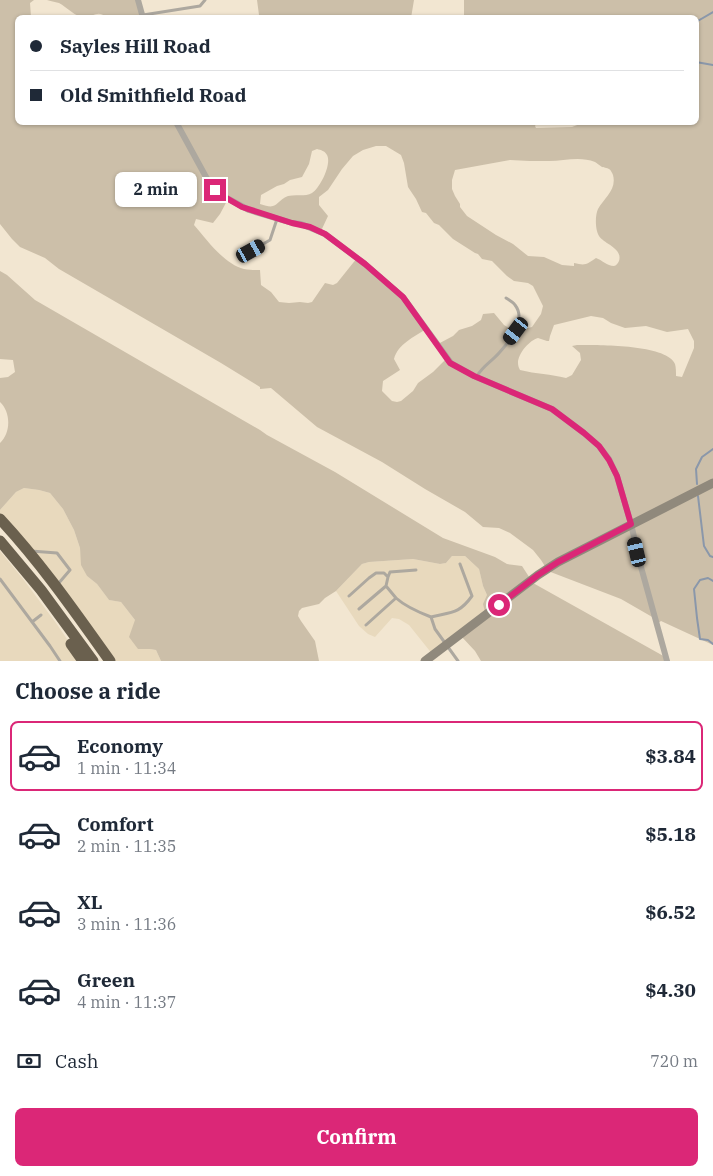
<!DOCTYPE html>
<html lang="en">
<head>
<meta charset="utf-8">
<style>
  body { margin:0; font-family:"IBM Plex Serif",serif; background:#f2f2f3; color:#1f2937; height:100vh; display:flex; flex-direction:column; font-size:19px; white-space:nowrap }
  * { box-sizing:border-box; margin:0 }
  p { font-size:16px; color:#747a83 }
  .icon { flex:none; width:28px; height:28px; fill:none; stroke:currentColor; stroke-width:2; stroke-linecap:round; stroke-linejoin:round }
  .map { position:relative; height:661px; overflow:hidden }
  .details { display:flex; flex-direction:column; background:#fff; flex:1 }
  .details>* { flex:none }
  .banner { position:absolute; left:15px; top:15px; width:684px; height:110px; border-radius:8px; box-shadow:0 1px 4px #0004; display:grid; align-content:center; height:110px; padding:0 15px; background:#fff }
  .end { position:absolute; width:22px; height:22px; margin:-11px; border:6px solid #db2777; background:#fff; box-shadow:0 0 0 2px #fff }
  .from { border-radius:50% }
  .bubble { position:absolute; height:35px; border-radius:8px; background:#fff; box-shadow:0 1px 4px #0004; font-size:16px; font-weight:800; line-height:35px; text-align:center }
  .car { position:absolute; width:15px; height:30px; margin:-15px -8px; border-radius:6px; box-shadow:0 0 4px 1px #0007; background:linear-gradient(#222 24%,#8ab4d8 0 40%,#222 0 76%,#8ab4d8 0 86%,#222 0) }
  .banner b { display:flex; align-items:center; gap:18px; height:48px; font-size:19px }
  .banner b+b { border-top:1px solid #e0e1e3 }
  .banner i { width:12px; height:12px; background:#1f2937 }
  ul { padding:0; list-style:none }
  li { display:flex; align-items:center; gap:15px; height:70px; margin:0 10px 8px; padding:0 5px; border:2px solid transparent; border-radius:8px }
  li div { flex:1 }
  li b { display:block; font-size:19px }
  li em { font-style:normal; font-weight:800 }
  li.selected { border-color:#db2777 }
  li>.icon { width:45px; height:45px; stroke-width:1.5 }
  h2 { padding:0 15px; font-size:22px; line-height:60px }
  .pay { display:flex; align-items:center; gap:12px; height:55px; padding:0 15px; font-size:19px }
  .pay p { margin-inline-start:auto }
  .cta { display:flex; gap:10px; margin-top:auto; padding:10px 15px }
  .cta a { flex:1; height:58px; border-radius:8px; background:#db2777; color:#fff; font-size:20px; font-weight:800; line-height:58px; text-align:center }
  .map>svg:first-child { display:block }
  .built { fill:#e8d9bd }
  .green { fill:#ccbfa9; fill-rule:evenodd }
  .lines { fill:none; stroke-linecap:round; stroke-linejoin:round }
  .stream { stroke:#8a97aa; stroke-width:2 }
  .lane { stroke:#ada89f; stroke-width:3 }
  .street { stroke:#ada89f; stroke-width:6 }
  .secondary { stroke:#90897c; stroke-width:9 }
  .highway { stroke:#6a604e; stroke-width:11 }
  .route { stroke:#db2777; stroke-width:6 }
</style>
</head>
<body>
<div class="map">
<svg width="713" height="661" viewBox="0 0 713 661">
  <rect width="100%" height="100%" fill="#f2e6d1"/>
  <!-- built -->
  <path class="built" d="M24,488L39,490L50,493L63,509L74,530L80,548L82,565L87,576L97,584L109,600L121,602L135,620L150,649L156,650L161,661H113L0,516V510L16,492Z
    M0,551L23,579L56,623L82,661H0Z
    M452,556H465L479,569L483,586L487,595L485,612L433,655L409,625L399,619L392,618L375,637L368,634L359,626L336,591L362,564L369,562L413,559L440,564L446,563Z"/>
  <!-- green -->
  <path class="green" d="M0,0H34L30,3L31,17L18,18V122L543,123L536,124L535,126L536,128L572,127L585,122H696V18L464,17V0H713V645L661,621L657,624L654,618L621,599L548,571L541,560L533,550L510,533L499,528L483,527L465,512L425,489L382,462L317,427L271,388L260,389V387L221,363L59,269L45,258L20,247L12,239L0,224ZM376,146H386L401,155L404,163L408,187L416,199L422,212L426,213L434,223L439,225L453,239L475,253L478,254L482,259L492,261L507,276L514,281L528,283L533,286L543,306L541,314L532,327L528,328H509L504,325L494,313L483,314L481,320L472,326L459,330L453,336L438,344L446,358L445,360L433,372L418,383L413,391L401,401L397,402L392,401L382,391L383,381L400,370L394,359C398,344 414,337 426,329L395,289L357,258L337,283L333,285L325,283L312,302L308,303L300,302L289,303L279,302L271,292L261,285L260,270C255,270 249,270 244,269C224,264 207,240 194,225L196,219L213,223L220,214L228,199L291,222L321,231L328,216L319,205V197L328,190L342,169L353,156L363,150ZM317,149C321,150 325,151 327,155C332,164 320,188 312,193C305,197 296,194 288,196C275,201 279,211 260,204L261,195L277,186L284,184L290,180L302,177L309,164L312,151ZM510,160C523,161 536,161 549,161C564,161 580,156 595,162C597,163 599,165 602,167C602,167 608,168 609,169C611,170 612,173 613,175C617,190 604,198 598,209C595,215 595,230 599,236C604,244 623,248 619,261C618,263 616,266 614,266C607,266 602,260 596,258C587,264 586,266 574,263V266L562,265L544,257L528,256L513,244L496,235L467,216L460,207V204L455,196L452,189V180L455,170ZM591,316L603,318L611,323L625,328L646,326L667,332L688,329L694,341V348L682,377L676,376C676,373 676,367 675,364C667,344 596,345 577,345L572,346L580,353L581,360L572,375L566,378C551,374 536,374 520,370C519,368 518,366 518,363C518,353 530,340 538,338L547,341H549L550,336L554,325Z
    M47,0H138L144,17H106C97,9 93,18 84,17C75,17 67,7 59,3C55,2 50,1 47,0Z
    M257,0H414L411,18L261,17L259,15Z
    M0,271L7,275L35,300L260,430L267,435L335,472L443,538L495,557L507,564L522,566L533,583L667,658L669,661H481L475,651L461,636L485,612L483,604L487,595L483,586L479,569L465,556H452L446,563L440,564L413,559L369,562L362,564L336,591L325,598L319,604L302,608L299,611L298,616L301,621L315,641L319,661H161L156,650L150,649H138L129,637L135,620L121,602L109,600L97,584L87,576L81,565L80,548L74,530L63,509L50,493L39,490L24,488L16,492L0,510V443C11,433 11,412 0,402V378L8,377L15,372L13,360L0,359Z"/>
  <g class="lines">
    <!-- stream -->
    <path class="stream" d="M696,22L713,12
      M696,62L713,65
      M697,484L696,469L702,457L713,449
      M698,496L704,546L710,556L713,557
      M713,581L708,578L700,580L694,589L697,618L700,639L708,640L713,644"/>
    <!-- lane -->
    <path class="lane" d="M143,15L200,6L205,0
      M241,249L251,251L270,240L277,219
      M477,376C483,366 491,362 499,353C509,342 527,320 515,305C513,302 509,300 506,298
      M31,551L57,553L70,570L58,584
      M388,577L390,572L416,570
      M0,579L50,646L60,661
      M349,596L369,578L376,573H384L388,577L386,586
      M359,609L386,586L396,598
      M431,617C452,612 459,614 472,596L460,564
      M32,622L41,615
      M366,625L396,598C406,607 418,612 431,617L435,629L458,661"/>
    <!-- street -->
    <path class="street" d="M138,0L143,18
      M176,122L206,177L215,190L223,196L249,210L292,223L301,224L325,234L365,264L403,297L451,363L474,376L552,409L584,433L599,446L609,459L617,476L631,524L641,567L667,661"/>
    <!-- secondary -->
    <path class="secondary" d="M425,661L538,575L558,562L713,483"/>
    <!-- highway -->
    <path class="highway" d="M0,519C41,563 75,612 110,661
      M0,541L41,590L93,661
      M71,644L83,661"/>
  </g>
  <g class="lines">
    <!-- route -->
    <path class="route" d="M215,190L223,196L242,207L292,223L310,227L325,234L365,264L403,297L450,363L474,376L552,409L584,433L599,446L609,460L617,476L631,524L558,562L538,575L499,605"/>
  </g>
</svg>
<i class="end from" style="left:499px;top:605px"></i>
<i class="end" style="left:215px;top:190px"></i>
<div class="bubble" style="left:115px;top:172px;width:82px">2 min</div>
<i class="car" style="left:251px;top:251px;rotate:61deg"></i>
<i class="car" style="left:516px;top:331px;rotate:217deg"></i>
<i class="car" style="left:637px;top:552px;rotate:347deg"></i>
<div class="banner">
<b><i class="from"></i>Sayles Hill Road</b>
<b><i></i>Old Smithfield Road</b>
</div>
</div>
<section class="details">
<h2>Choose a ride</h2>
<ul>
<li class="selected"><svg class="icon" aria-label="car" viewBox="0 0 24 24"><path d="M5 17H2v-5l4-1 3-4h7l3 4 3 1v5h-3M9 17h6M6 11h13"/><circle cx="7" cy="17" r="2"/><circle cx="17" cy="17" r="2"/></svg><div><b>Economy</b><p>1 min · 11:34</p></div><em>$3.84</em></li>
<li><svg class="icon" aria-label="car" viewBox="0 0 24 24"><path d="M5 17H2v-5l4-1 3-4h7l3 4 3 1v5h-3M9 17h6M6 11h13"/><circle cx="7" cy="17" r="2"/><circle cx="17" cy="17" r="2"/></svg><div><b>Comfort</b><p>2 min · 11:35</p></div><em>$5.18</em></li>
<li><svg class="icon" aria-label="car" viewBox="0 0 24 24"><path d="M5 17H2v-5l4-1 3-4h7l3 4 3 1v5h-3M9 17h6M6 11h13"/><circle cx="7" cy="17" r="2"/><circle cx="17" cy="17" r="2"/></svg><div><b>XL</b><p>3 min · 11:36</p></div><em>$6.52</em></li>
<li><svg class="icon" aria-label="car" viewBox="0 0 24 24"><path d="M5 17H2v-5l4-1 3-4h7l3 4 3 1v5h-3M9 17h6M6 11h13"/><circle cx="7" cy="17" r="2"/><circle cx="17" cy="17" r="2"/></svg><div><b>Green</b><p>4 min · 11:37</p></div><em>$4.30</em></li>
</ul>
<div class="pay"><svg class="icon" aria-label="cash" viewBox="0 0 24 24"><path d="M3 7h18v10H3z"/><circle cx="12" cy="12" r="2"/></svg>Cash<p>720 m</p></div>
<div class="cta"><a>Confirm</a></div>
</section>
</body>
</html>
